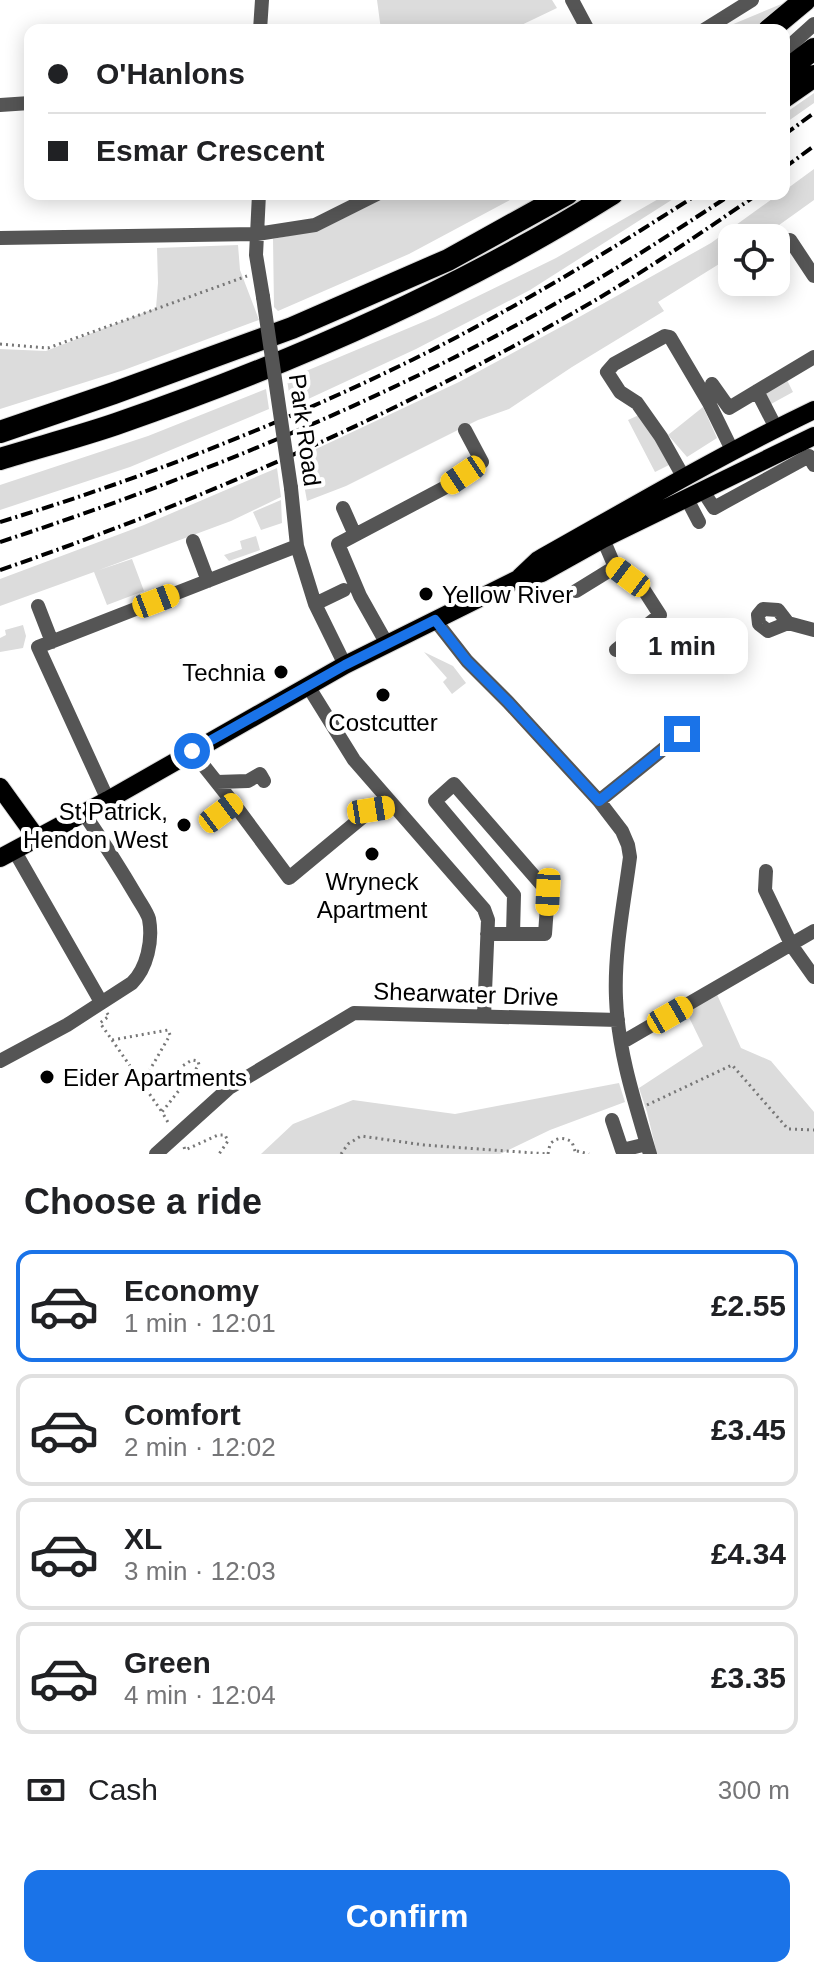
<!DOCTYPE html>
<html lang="en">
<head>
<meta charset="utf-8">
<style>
  body { margin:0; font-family:Helvetica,sans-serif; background:#f2f2f2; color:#202124; height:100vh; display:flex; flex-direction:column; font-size:30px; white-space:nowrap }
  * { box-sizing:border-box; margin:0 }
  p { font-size:26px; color:#757577 }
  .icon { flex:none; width:44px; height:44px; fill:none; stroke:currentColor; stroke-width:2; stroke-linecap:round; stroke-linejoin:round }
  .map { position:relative; height:1154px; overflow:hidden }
  .details { display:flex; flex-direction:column; background:#fff; flex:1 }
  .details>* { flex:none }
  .guide { position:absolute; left:24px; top:24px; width:766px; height:176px; border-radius:16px; box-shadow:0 4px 20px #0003; display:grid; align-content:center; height:176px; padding:0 24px; background:#fff }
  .fabs { position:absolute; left:718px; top:224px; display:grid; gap:16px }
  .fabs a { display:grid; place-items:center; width:72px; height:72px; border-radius:16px; background:#fff; box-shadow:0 4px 20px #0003; font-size:40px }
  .end { position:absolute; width:36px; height:36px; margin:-18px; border:10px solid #1a73e8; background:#fff; box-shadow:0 0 0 4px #fff }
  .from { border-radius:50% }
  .bubble { position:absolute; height:56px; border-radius:16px; background:#fff; box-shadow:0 4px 20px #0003; font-size:26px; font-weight:700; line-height:56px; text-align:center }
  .car { position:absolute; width:24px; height:48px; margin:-24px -12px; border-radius:10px; box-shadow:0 0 6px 2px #0007; background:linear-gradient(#f5c518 24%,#345 0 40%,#f5c518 0 76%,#345 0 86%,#f5c518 0) }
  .guide b { display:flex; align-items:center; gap:28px; height:76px; font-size:30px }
  .guide b+b { border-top:2px solid #e0e0e0 }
  .guide i { width:20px; height:20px; background:#202124 }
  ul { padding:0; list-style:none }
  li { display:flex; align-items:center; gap:24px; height:112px; margin:0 16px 12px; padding:0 8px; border:4px solid #e0e0e0; border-radius:16px }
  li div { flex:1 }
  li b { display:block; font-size:30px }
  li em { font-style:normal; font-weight:700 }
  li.selected { border-color:#1a73e8 }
  li>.icon { width:72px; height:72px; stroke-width:1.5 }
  h2 { padding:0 24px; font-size:36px; line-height:96px }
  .pay { display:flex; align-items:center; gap:20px; height:88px; padding:0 24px; font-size:30px }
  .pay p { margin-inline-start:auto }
  .primary-button { display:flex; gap:16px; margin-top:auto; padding:16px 24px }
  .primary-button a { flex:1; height:92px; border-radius:16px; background:#1a73e8; color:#fff; font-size:32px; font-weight:700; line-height:92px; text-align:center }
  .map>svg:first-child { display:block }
  .green { fill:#dcdcdc }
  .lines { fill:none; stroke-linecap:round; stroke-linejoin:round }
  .major-casing { stroke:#dbdbdb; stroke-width:20 }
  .highway-casing { stroke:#dbdbdb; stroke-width:24 }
  .path { stroke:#777; stroke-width:3; stroke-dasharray:2 4; stroke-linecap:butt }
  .minor { stroke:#555; stroke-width:14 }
  .major { stroke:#000; stroke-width:18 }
  .highway { stroke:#000; stroke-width:22 }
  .rail { stroke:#000; stroke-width:4; stroke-dasharray:12 4 2 4; stroke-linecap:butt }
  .minor-bridge { stroke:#555; stroke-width:14 }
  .route { stroke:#1a73e8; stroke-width:10 }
  .poi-dot { fill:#000; stroke:#fff; stroke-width:3 }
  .labels { text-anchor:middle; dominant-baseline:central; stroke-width:8; stroke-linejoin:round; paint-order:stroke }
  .street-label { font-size:24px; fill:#000; stroke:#fff }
  .poi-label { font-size:24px; fill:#000; stroke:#fff; text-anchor:start }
</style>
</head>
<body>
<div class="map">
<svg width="814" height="1154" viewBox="0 0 814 1154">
  <rect width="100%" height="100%" fill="#fff"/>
  <!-- green -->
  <path class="green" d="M377,0H552L557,8L511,30H381Z
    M791,0L755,30H719Z
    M814,93V103L784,124V114Z
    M814,169V200L761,238H732V256L658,302L664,311L572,367L509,409L478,420L346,486L307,501L299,457L459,382L581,316L711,243L779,194H784V191Z
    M392,194H521L409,254L278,311L274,307L273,239L317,230Z
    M667,194H681L530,290L416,349L291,407L287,379L435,317L556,258Z
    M238,245L240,270L259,320L124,370L0,409V349L46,351L156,308L158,283L157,248Z
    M787,380L793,392L771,404L765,393Z
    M266,389L269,409L130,467L0,510V485L148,436Z
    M703,407L717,438L687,457L668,435Z
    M639,415L662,445L669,465L655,472L628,420Z
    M277,468L281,497L231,521L99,570L132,559L144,591L107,605L94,572L0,606V579L144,525Z
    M281,500L282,523L261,530L253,512Z
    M256,536L260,550L229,561L224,555L242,549L240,541Z
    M23,625L26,636L23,648L0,652V638L6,635L5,630Z
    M424,652L453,666L466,683L452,694L443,682L447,678Z
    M715,990L741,1048L771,1061L814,1112V1154H657L647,1112L639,1088L703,1046L684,1007Z
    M619,1083L625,1102L550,1130L500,1154H261L293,1124L353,1100L455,1114Z"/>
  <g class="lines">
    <defs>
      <path id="major" d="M520,577L538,560C629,509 720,455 814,410
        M0,787L36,837
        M0,858L108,800L345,665L518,579L542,573L603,539L814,436"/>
      <path id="highway" d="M769,30L805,0
        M784,72L814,49
        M784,97L814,76
        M0,432L114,393L292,328L448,260L567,194
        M0,459C39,447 78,437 116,424C287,365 459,290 612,194"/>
    </defs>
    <!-- major casing -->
    <use href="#major" class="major-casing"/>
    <!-- highway casing -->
    <use href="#highway" class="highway-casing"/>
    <!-- path -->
    <path class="path" d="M0,344L48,348L247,276
      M107,1013L109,1016L100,1023L112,1040L168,1030L170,1035L144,1080V1083L148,1085L153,1084L192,1060L198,1061L199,1065L162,1112L169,1124
      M112,1040L162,1112
      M647,1105L732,1065L788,1129L814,1130
      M184,1147L185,1150L218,1135H225L228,1141L219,1154
      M577,1151L589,1154
      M341,1154L348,1144L361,1136L424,1145L548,1154
      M548,1154L550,1144C557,1137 564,1137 572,1142L576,1154"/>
    <!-- minor -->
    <path class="minor" d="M572,0L588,30
      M260,30L262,0
      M704,30L752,0
      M784,51L814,24
      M0,105L30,103
      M259,194L256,255L263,297
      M0,238L257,234L315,225L377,194
      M790,240L814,276
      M712,384L729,408L814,357
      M757,391L776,428
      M684,478L661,437L637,403L620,392L607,372L614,364L665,336L670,337L709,403L733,452
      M291,488L297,546L315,604L345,665
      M703,491L714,508L809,456L814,465
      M687,499L699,522
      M343,508L355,535
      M603,539L615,567L642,587L660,615L616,650
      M193,541L208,581
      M576,591L615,567
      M315,604L344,590
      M38,606L52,642
      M435,620L467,661L508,702L599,801L622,831L628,845L630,857C624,903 614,952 616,998C618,1052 635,1103 650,1154
      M788,623L768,631L759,624L758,615L763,609L778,610L788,623L814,630
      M387,644L360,596L338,544L444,488L482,462L465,430
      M308,686L354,760L484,909L488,920L484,1016
      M670,720L692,747
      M192,751L234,804L289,878L371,810L393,807
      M217,782L248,781L260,774L264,781
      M108,800L38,647L297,546
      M599,801L682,734
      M208,823L234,804
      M14,850L101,1002
      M766,871L765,890L792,946L814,977
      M487,934H545L548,892L454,784L435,801L514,895L513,934
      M621,1043L814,931
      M0,1061L67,1025L132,983C147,968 153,941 149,919C147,912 141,904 137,897C120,868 102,840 83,812
      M612,1120L622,1150L647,1144
      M156,1154L229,1088L354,1013L618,1020"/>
    <!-- major -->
    <use href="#major" class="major"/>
    <!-- highway -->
    <use href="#highway" class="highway"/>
    <!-- rail -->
    <path class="rail" d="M784,135L814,113
      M784,168L814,146
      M0,522C148,477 292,420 430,351C522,304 611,250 698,194
      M0,542C198,477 386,400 567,297C624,265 678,229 732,194
      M0,570C198,502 393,416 575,312C638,276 698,235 758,194"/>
    <!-- minor-bridge -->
    <path class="minor-bridge" d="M263,297L291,488"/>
  </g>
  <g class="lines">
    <!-- route -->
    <path class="route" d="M192,751L345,665L435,620L467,661L508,702L599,801L682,734"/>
  </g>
  <!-- markers -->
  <g class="poi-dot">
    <circle cx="426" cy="594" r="8"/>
    <circle cx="281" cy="672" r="8"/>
    <circle cx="383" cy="695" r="8"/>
    <circle cx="184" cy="825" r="8"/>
    <circle cx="372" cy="854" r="8"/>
    <circle cx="47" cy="1077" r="8"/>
  </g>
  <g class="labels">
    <!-- street labels -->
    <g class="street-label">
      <text transform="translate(305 430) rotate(82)">Park Road</text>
      <text transform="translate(466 994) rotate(2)">Shearwater Drive</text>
    </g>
    <!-- poi labels -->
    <g class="poi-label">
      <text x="442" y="594">Yellow River</text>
      <text x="265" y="672" text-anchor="end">Technia</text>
      <text x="383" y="722" text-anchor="middle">Costcutter</text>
      <text x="168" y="811" text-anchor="end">St Patrick,<tspan x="168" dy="28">Hendon West</tspan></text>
      <text x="372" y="881" text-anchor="middle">Wryneck<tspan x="372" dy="28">Apartment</tspan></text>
      <text x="63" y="1077">Eider Apartments</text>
    </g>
  </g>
</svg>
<div class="fabs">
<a><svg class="icon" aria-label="locate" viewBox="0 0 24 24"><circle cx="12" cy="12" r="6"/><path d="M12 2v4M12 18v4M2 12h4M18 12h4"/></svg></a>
</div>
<i class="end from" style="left:192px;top:751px"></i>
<i class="end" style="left:682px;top:734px"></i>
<div class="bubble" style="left:616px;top:618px;width:132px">1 min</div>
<i class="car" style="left:463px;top:475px;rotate:236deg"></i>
<i class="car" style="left:628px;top:577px;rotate:307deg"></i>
<i class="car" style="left:156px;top:601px;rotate:69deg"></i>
<i class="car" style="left:371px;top:810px;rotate:81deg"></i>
<i class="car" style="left:221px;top:813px;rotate:53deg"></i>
<i class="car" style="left:548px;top:892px;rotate:183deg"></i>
<i class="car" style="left:670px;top:1015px;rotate:60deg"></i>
<div class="guide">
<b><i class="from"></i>O'Hanlons</b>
<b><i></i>Esmar Crescent</b>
</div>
</div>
<section class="details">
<h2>Choose a ride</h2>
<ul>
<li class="selected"><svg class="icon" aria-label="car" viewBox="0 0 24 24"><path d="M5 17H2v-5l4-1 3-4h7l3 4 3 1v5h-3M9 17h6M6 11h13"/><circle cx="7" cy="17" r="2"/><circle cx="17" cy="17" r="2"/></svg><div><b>Economy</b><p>1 min · 12:01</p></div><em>£2.55</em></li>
<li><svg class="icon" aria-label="car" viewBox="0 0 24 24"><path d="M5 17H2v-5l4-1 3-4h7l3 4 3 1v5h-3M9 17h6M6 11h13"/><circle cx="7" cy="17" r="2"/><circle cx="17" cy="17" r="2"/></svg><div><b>Comfort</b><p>2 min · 12:02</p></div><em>£3.45</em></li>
<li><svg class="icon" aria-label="car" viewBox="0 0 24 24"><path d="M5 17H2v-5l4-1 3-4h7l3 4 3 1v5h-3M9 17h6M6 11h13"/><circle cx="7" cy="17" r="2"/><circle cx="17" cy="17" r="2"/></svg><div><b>XL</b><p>3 min · 12:03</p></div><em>£4.34</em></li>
<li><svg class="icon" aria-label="car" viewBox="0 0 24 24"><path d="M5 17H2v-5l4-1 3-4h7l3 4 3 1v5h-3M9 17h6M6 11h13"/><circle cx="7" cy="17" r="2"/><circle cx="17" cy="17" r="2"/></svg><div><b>Green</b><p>4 min · 12:04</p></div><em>£3.35</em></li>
</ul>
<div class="pay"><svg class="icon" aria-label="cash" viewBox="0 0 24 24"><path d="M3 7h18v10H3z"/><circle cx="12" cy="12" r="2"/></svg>Cash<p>300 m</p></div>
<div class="primary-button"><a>Confirm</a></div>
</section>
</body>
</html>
